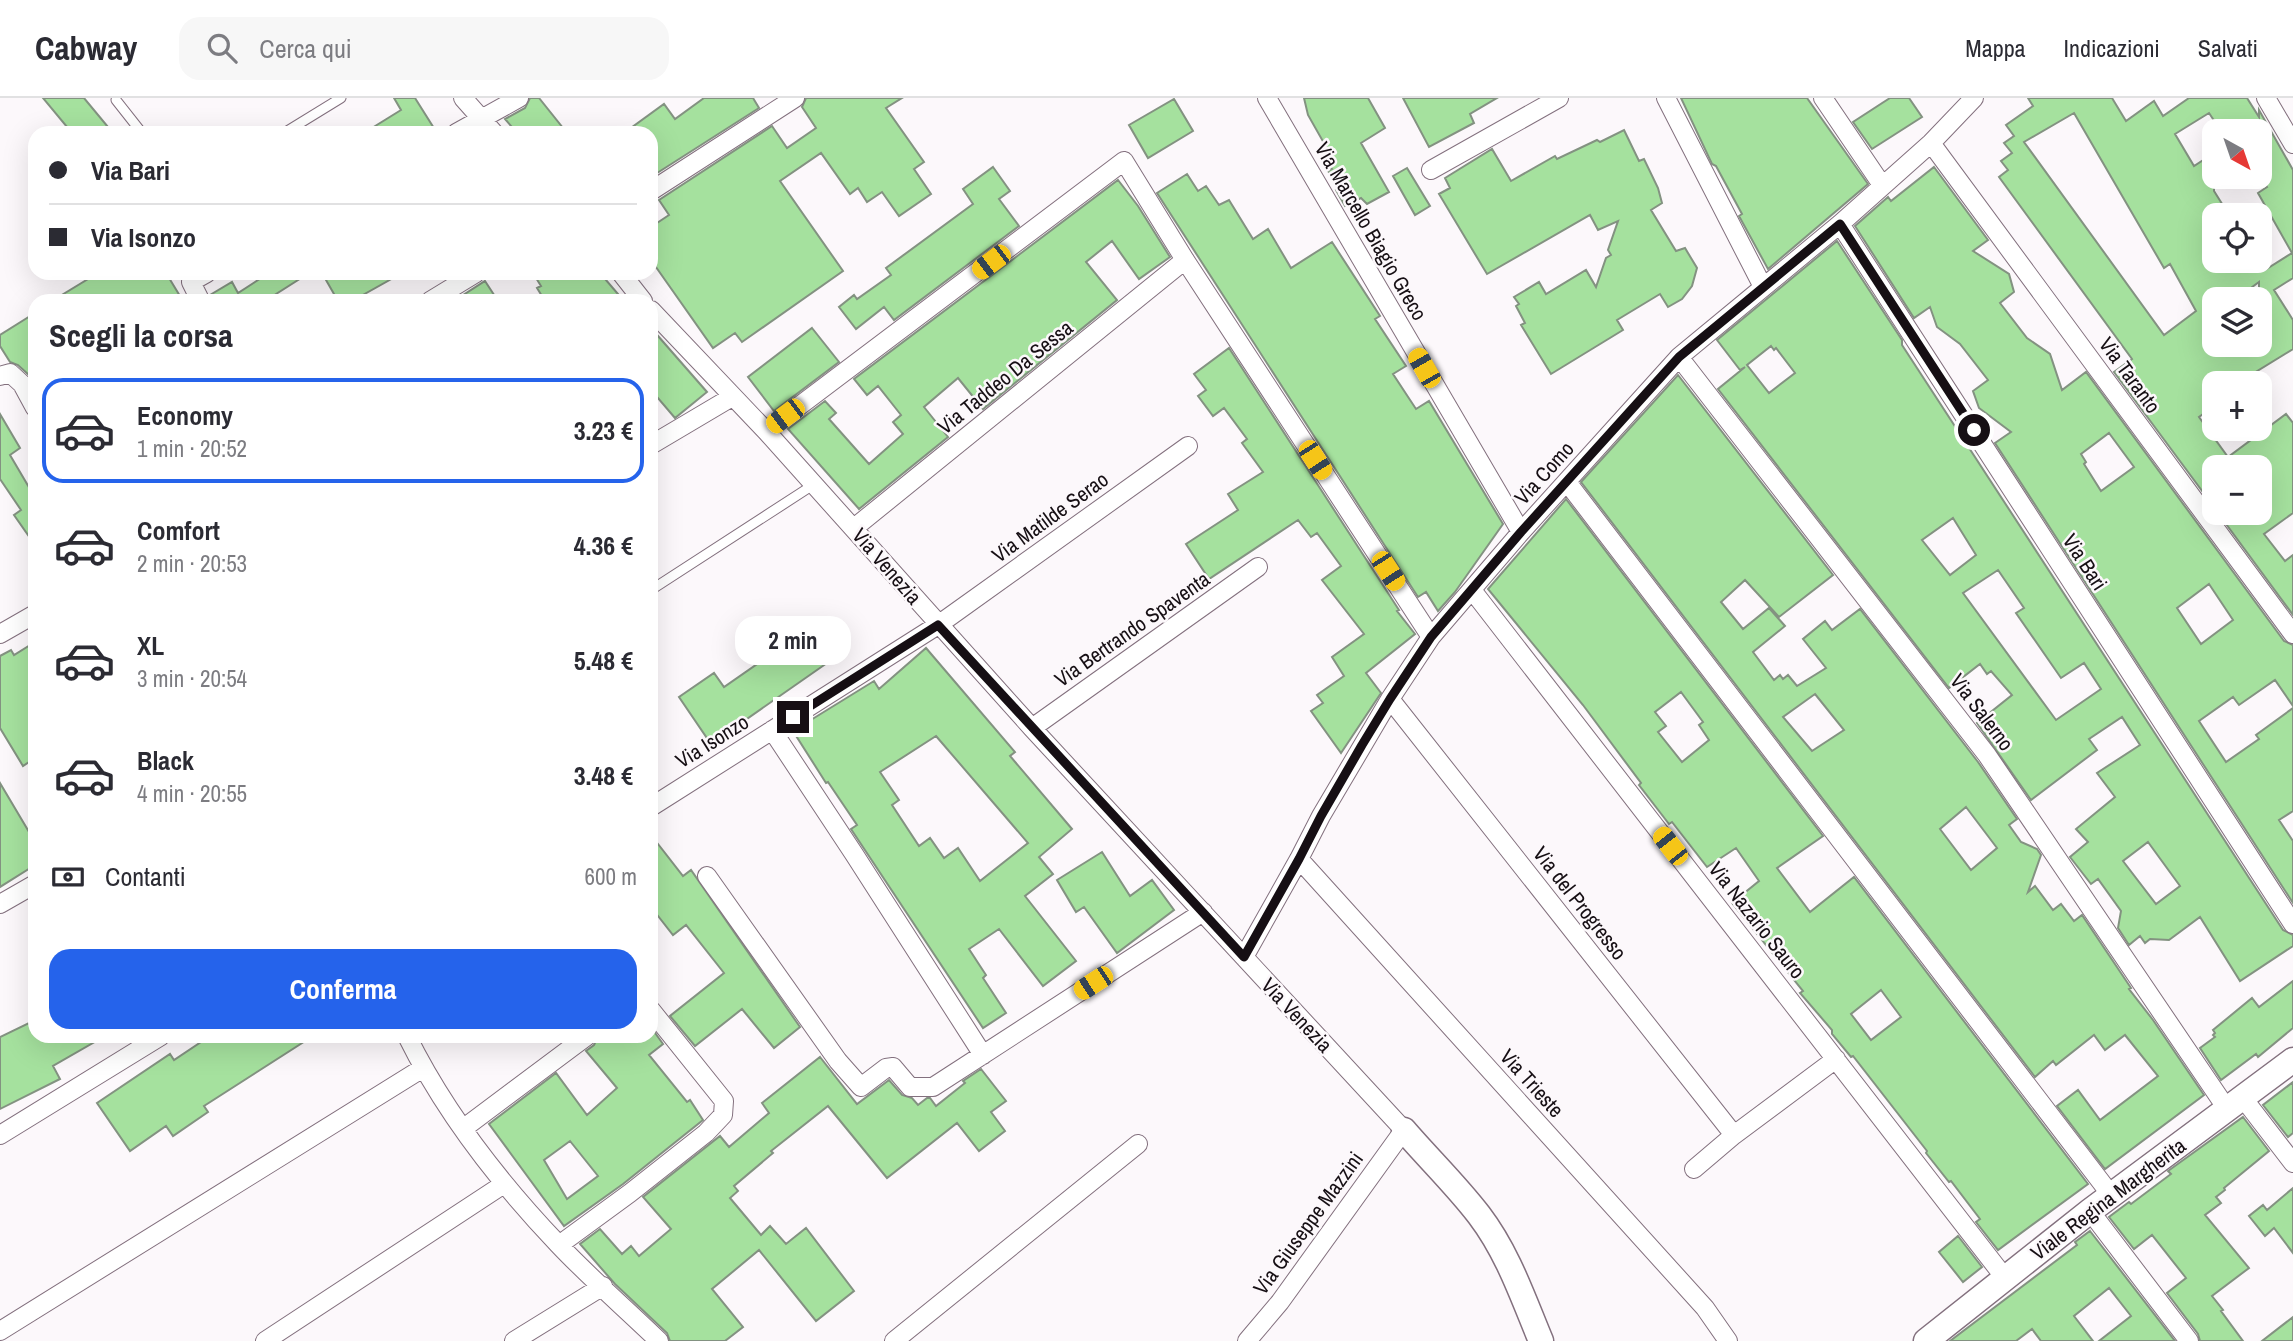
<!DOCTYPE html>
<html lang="it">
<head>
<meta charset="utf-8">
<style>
  body { margin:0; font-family:"Archivo Narrow",sans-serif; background:#f7f7f7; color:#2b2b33; height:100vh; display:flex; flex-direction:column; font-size:26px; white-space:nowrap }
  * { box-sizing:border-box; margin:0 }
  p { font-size:23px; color:#7c7c81 }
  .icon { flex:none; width:38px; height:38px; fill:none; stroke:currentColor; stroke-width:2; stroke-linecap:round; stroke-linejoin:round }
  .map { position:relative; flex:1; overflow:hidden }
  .sheet { position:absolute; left:28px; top:196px; width:630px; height:749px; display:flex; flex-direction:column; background:#fff; border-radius:21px; box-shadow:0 7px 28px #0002 }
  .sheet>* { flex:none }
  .banner { position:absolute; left:28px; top:28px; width:630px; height:154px; border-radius:21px; box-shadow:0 7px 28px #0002; display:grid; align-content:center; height:154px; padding:0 21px; background:#fff }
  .needle { width:46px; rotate:140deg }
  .controls { position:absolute; left:2202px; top:21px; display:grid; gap:14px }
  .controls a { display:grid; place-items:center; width:70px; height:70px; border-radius:14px; background:#fff; box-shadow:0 7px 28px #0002; font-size:35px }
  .end { position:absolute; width:32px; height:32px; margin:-16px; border:9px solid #160f14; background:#fff; box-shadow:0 0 0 4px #fff }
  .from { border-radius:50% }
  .bubble { position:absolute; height:49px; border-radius:21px; background:#fff; box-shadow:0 7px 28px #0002; font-size:23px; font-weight:700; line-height:49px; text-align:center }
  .car { position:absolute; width:21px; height:42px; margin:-21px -10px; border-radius:9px; box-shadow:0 0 5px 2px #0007; background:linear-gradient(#f5c518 24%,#345 0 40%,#f5c518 0 76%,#345 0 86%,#f5c518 0) }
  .banner b { display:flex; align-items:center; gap:24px; height:66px; font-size:26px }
  .banner b+b { border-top:2px solid #e1e1e2 }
  .banner i { width:18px; height:18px; background:#2b2b33 }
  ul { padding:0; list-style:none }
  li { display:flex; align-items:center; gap:21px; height:105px; margin:0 14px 10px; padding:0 7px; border:4px solid transparent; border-radius:21px }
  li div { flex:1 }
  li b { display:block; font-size:26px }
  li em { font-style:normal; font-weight:700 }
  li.current { border-color:#2563eb }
  li>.icon { width:63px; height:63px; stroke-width:1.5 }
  h2 { padding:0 21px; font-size:32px; line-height:84px }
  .pay { display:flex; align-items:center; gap:18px; height:77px; padding:0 21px; font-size:26px }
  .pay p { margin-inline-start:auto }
  .primary-button { display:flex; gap:14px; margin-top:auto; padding:14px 21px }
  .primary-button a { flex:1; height:80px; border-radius:21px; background:#2563eb; color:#fff; font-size:28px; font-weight:700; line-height:80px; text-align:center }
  header { display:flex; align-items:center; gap:42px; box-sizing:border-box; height:98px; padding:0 35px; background:#fff; border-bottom:2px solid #e1e1e2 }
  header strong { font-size:33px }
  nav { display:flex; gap:38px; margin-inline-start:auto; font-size:24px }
  .search { width:490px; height:63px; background:#f7f7f7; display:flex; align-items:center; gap:18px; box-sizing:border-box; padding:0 24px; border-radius:21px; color:#7c7c81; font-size:26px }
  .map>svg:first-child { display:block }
  .building { fill:#a5e19e; stroke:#839281; stroke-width:2; fill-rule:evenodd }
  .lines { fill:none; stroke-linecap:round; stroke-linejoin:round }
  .lane-casing { stroke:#83707e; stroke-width:11 }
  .street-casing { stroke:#83707e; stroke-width:20 }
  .secondary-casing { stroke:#83707e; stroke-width:27 }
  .lane { stroke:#fff; stroke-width:9 }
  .street { stroke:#fff; stroke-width:18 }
  .secondary { stroke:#fff; stroke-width:24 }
  .route { stroke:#160f14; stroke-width:9 }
  .labels { text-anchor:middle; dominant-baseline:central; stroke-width:5; stroke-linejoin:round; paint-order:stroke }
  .street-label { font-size:21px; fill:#160f14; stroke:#fcf8fb }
</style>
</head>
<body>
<header>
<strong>Cabway</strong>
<div class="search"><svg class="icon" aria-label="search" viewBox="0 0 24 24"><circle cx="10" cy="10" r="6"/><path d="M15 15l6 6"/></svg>Cerca qui</div>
<nav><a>Mappa</a><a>Indicazioni</a><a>Salvati</a></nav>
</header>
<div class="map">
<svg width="2293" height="1243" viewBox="0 0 2293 1243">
  <rect width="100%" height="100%" fill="#fcf8fb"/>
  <!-- building -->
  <path class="building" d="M43,0H84L113,35H72Z
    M394,0H415L437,35H364L401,12Z
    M530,0H539L567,35H517L505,21L525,10Z
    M704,0H753L759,10L654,77L651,73V35H624L664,6L675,21Z
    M806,0H902L886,10L924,64L914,71L931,96L899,118L882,94L867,104L858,90L850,96L821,55L780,83L843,173L742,244L735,235L713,250L651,162V129L669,117L659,102L772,28L787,50L816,30L802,9Z
    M1304,0H1368L1385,30L1361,45L1389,94L1367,106L1361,100L1345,108L1336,92L1339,90L1328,73L1332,71L1327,64L1333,61L1308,17Z
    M1403,0H1497L1470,16L1474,25L1429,49Z
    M1681,0H1807L1868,86L1768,171L1739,118L1742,116L1716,68L1712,66Z
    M1890,0H1909L1922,19L1872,51L1853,24Z
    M2028,0H2112L2126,23L2154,3L2163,18L2189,0H2247L2259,19V12L2293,72V180L2274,192L2293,222V251L2246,280L2251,285H2214V308L2199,319L2228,359L2286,316L2293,325V415L2264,436L2285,463L2293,457V517L2218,415H2259V369H2214V409L2114,274L2132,261L1999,79L2008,72L2001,63L2012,55L2004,45L2014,38L2006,27L2033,8ZM2074,15L2164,170L2170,166L2196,213L2164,237L2024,44ZM2209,15L2221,33H2259V77L2267,89L2258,95L2292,155L2265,172L2258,163H2214V117H2229L2214,93V55L2194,68L2175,36ZM2259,184V247H2214V201H2236Z
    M1174,1L1193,33L1148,60L1129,27Z
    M1624,32L1639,63L1644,61L1658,90L1662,105L1651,112L1676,153L1685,150L1697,170L1692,188L1682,201L1668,209L1660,196L1617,222L1623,232L1551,276L1521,227L1525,225L1516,208L1519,206L1514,199L1539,184L1546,196L1586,172L1596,189L1606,160L1611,157L1608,152L1618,123L1598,132L1590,117L1487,176L1439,96L1450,90L1445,80L1492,51L1511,83L1555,58L1557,61L1597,42L1600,44Z
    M993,69L1010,93L999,101L1019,128L894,222L884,209L856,231L839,209L854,197L857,201L891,177L886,170L973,106L963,91Z
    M1934,69L1988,142L1973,153L2009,176L2014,194L2000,205L2027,240L2050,256L2062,292L2086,274L2284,543L2293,547V608L2275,582L2239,607L2233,599L2199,623L2226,664L2259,641L2256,637L2293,610V713L2279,722L2293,743V805L1995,345L2011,334L1979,310L1973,293L1988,282L1960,246L1937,229L1930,209L1914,220L1855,128L1888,99L1891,103ZM2109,335L2134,369L2101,393L2084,366L2086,364L2081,356ZM2209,486L2233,522L2201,546L2177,510Z
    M1407,70L1430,108L1415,117L1393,78Z
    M1187,76L1198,93L1206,88L1219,107L1229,102L1253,141L1268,131L1291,170L1332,144L1380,218L1375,221L1406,268L1393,276L1416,311L1429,303L1503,426L1455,494L1438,513L1426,494L1418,499L1157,95Z
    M1118,82L1138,108L1170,159L1139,181L1112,143L1086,164L1117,202L983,311L958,280L924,309L948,339L859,411L788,331L825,303L836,315L829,321L869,366L903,336L893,324L901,317L878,288L867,297L854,281Z
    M1837,143L1902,242V247L2283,832L2293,837V848L2240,883L2200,819L2169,842L2150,841L2145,845L2140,838L2129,847L2118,830L2121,813L2098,781L2091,786L2070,759L2088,744L2076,731L2115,699L2097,675L2140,647L2122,619L2089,641L2097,652L2031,702L1977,625L2012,597L1991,573L1987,576L1980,566L1949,590L1718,291L1745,269L1740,272L1717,242ZM1771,248L1774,252L1776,250L1795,275L1769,295L1747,267ZM1953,420L1976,457L1950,477L1922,442ZM1998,472L2024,510L2016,515L2061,580L2084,565L2101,591L2056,622L1963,495ZM2148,744L2180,788L2156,806L2123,763Z
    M98,175H166L183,203H52Z
    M269,175H309L265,203H210V197L232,184L238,195Z
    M322,175H402L352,203H338Z
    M533,175H600L624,203H545L537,190L541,188Z
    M485,183L498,203H454Z
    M35,215V286L30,278L18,267L10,264L0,248V237Z
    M651,230L707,294L675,320L651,292Z
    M812,230L839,264L774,313L748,279Z
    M1229,250L1399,512L1397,513L1415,536L1366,575L1381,595L1341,655L1311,613L1323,605L1317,597L1344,578L1332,559L1364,536L1322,482L1341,468L1317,435L1311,439L1298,422L1209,481L1186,446L1238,412L1228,396L1263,374L1242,345L1247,341L1224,310L1213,318L1198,298L1206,292L1194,276Z
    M1678,277L1833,477L1779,519L1745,482L1721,504L1743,531L1769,510L1785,528L1753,554L1774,582L1780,577L1783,581L1788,577L1797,588L1826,570L1803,541L1825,523L1832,532L1860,511L1978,664L2017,721L2009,727L2021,744L2037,751L2041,757L2028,794L2035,788L2053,812L2061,806L2074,823L2082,817L2131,890L2129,891L2153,922L2204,997L2105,1071L2057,1008L2078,992L2100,1022L2158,978L2125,937L2105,952L2094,937L2056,967L2053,963L2035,979L1581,384ZM1815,596L1844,632L1812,653L1783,619ZM1966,709L1997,750L1971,772L1940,731Z
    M0,316L20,350L10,357L30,391L35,387V447L14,417L21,412L0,381Z
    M1566,401L1823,738L1777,770L1810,814L1854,779L2088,1086L1998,1152L1976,1124L1980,1121L1951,1083L1949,1084L1926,1055L1927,1053L1853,958L1851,959L1832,936V932L1800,895L1803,893L1732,805L1759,783L1736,750L1707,769L1672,724L1669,726L1639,687L1641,685L1583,607L1488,491ZM1681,594L1703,624L1699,627L1709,642L1682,664L1658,634L1666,628L1655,614ZM1881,892L1901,919L1871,942L1851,916Z
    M815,526L837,558L711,646L679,599L714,575L724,589Z
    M35,544V660L23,668L0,630V558L11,552L14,557Z
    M926,550L1015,654L1010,658L1072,731L1039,759L1053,776L1025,798L1076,863L1043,888L999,831L969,851L986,877L983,880L1006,915L983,930L851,731L857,727L828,684L826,685L793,633L874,583L879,591ZM936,638L1028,745L980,783L958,750L944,760L930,740L919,748L892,707L899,702L880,674Z
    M0,685L35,744V767L0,789Z
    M651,737L683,778L691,772L800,929L774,950L742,911L695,948L670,918L724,875L686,827L673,837L651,809Z
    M1102,754L1130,798L1152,782L1174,812L1117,855L1084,809L1076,814L1057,782Z
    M2293,883V930L2258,959L2256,956L2221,982L2200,950L2215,939L2213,937L2215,935L2213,932L2252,900L2259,909Z
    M31,924L35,932V938H105L53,968L60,981L0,1011V939Z
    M653,932L663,946L649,957L687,1004L690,1002L703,1022L623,1086L564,1128L489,1026L556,975L587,1017L617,990L586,953L594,947L598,938H651ZM570,1043L598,1078L567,1101L544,1062Z
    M210,938H313L204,1008L208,1014L173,1038L166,1028L130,1053L97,1005L170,956L174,962Z
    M820,959L857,1006L889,982L902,997L912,1000L918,1007L927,1000H930L936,1008L965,985L963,983L981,971L1006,1003L991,1014L1005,1033L979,1053L957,1025L887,1080L828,1008L771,1053L773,1055L734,1088L738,1093L730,1100L761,1137L770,1128L786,1146L806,1130L854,1193L816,1223L759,1152L712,1191L743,1229L725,1243H670L667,1235L615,1186L580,1146L600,1131L622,1156L631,1148L639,1158L671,1131L643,1099L720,1038L729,1049L769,1015L762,1005Z
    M2293,984V1035L2288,1039L2263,1007Z
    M2243,1019L2269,1053L2224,1090L2225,1092L2216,1099L2221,1105L2205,1117L2249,1170L2212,1198L2223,1212L2221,1213L2243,1243H2200L2198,1236L2167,1195L2186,1180L2152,1137L2134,1151L2109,1119L2129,1104L2131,1106L2171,1076L2168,1073Z
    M2293,1090V1155L2274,1130L2265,1138L2249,1118L2263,1107L2267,1112Z
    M2090,1133L2175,1243H2099L2131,1218L2109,1190L2074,1218L2093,1243H2041L2032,1231L2016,1243H1950L2077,1147L2075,1144Z
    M1958,1138L1982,1169L1963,1184L1939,1154Z
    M2293,1219V1243H2262Z"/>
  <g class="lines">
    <defs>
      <path id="lane" d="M116,2L142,35
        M284,35L341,0
        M651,492L813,387"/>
      <path id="street" d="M463,0L494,35
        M1267,0L1521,434
        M1666,0L1763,189
        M1823,0L1882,87
        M2266,0L2293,46
        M456,35L519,0
        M1931,45L2293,536
        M1431,72L1559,0
        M651,93L795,0
        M1840,126L2293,826
        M621,175L643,203
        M195,203L199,200L191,184L207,175
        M430,203L476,175
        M651,212L766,333L1032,630L1404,1032L1280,1204L1247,1243
        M1679,259L1987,657L2227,1011
        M0,278L10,275L22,286L35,310
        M766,333L1124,63L1185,162L1431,539
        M651,347L732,299
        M1567,384L2111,1097
        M854,430L1185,162
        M1472,492L2005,1180
        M0,536L35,516
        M1390,601L1734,1037
        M1032,630L1258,469
        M772,632L854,756L983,957
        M651,709L938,527L1188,348
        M1299,761L1705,1210L1728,1243
        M707,778L838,963L861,989L886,970L893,969L910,989H933L1203,814
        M0,806L35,786
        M1244,859L1299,761L1321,718L1390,601L1431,539L1521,434L1679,259L1840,126L1931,45L1974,0
        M407,938C444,1013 501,1086 558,1146C590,1180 626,1211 659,1243
        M2243,1000L2293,1065
        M464,1030L587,938
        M0,1037L161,938
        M1694,1071L1734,1037L1836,961
        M2090,1113L2189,1243
        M559,1147L630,1095L706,1035L723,1017L724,1003L651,912
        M0,1233L423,970
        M265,1243L504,1086
        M514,1243L603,1188
        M894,1243L1138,1046"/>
      <path id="secondary" d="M1404,1032C1428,1060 1456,1087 1479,1117C1508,1155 1523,1200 1541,1243
        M1926,1243L2090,1113L2293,962"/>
    </defs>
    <!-- lane casing -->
    <use href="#lane" class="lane-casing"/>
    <!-- street casing -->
    <use href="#street" class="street-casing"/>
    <!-- secondary casing -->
    <use href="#secondary" class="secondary-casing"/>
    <!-- lane -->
    <use href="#lane" class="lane"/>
    <!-- street -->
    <use href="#street" class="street"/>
    <!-- secondary -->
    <use href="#secondary" class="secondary"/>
  </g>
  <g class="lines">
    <!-- route -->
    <path class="route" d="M793,619L938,527L1244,859L1299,761L1321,718L1362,647L1390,601L1431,539L1521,434L1679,259L1840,126L1974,332"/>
  </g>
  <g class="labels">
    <!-- street labels -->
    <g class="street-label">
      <text transform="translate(1371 133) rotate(60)">Via Marcello Biagio Greco</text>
      <text transform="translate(2130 277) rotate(54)">Via Taranto</text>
      <text transform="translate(1005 279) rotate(-39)">Via Taddeo Da Sessa</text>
      <text transform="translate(1544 375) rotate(-48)">Via Como</text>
      <text transform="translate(1050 419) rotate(-36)">Via Matilde Serao</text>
      <text transform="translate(2085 464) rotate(57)">Via Bari</text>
      <text transform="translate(887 468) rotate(49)">Via Venezia</text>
      <text transform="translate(1132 531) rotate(-35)">Via Bertrando Spaventa</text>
      <text transform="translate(1982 614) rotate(53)">Via Salerno</text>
      <text transform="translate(712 643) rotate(-32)">Via Isonzo</text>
      <text transform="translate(1580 805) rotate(52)">Via del Progresso</text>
      <text transform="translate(1757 822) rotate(52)">Via Nazario Sauro</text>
      <text transform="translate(1297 917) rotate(47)">Via Venezia</text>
      <text transform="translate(1532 985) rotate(48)">Via Trieste</text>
      <text transform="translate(2108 1101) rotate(-37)">Viale Regina Margherita</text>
      <text transform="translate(1308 1125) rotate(-54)">Via Giuseppe Mazzini</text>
    </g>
  </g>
</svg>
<div class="controls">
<a><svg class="needle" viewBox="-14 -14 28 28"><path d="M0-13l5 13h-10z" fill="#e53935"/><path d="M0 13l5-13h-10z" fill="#7c7c81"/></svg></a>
<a><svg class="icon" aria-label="locate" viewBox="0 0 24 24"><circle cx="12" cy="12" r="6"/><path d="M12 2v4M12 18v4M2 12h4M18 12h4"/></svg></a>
<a><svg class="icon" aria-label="layers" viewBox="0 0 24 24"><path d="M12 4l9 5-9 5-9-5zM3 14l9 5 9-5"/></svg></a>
<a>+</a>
<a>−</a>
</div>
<i class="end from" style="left:1974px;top:332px"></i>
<i class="end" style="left:793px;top:619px"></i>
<div class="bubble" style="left:735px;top:518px;width:116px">2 min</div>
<i class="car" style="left:991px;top:164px;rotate:233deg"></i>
<i class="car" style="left:1424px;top:270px;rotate:330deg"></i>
<i class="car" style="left:785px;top:318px;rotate:233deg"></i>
<i class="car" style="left:1315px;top:362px;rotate:147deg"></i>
<i class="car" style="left:1388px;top:473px;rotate:147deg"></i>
<i class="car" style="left:1670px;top:748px;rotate:322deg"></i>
<i class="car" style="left:1093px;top:885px;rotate:237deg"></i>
<div class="banner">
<b><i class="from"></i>Via Bari</b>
<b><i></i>Via Isonzo</b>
</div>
<section class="sheet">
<h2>Scegli la corsa</h2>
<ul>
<li class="current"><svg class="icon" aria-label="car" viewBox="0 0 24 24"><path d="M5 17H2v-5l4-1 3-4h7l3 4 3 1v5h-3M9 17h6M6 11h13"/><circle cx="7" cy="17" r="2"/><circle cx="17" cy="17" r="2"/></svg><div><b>Economy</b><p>1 min · 20:52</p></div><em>3.23 €</em></li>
<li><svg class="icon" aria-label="car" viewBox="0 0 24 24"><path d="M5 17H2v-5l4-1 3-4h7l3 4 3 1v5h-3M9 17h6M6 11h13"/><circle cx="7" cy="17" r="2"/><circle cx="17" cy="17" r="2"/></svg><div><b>Comfort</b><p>2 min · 20:53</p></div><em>4.36 €</em></li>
<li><svg class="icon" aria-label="car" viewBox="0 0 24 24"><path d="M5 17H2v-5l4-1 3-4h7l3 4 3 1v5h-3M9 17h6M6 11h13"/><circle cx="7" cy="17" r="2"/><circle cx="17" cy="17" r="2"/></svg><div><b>XL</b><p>3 min · 20:54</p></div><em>5.48 €</em></li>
<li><svg class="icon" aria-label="car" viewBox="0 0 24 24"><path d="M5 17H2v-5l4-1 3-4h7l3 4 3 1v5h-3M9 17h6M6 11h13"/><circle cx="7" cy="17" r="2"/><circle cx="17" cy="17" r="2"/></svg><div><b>Black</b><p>4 min · 20:55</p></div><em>3.48 €</em></li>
</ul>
<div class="pay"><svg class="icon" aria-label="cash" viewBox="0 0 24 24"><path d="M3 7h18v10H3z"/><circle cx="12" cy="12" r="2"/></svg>Contanti<p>600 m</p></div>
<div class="primary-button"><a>Conferma</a></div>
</section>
</div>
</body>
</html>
